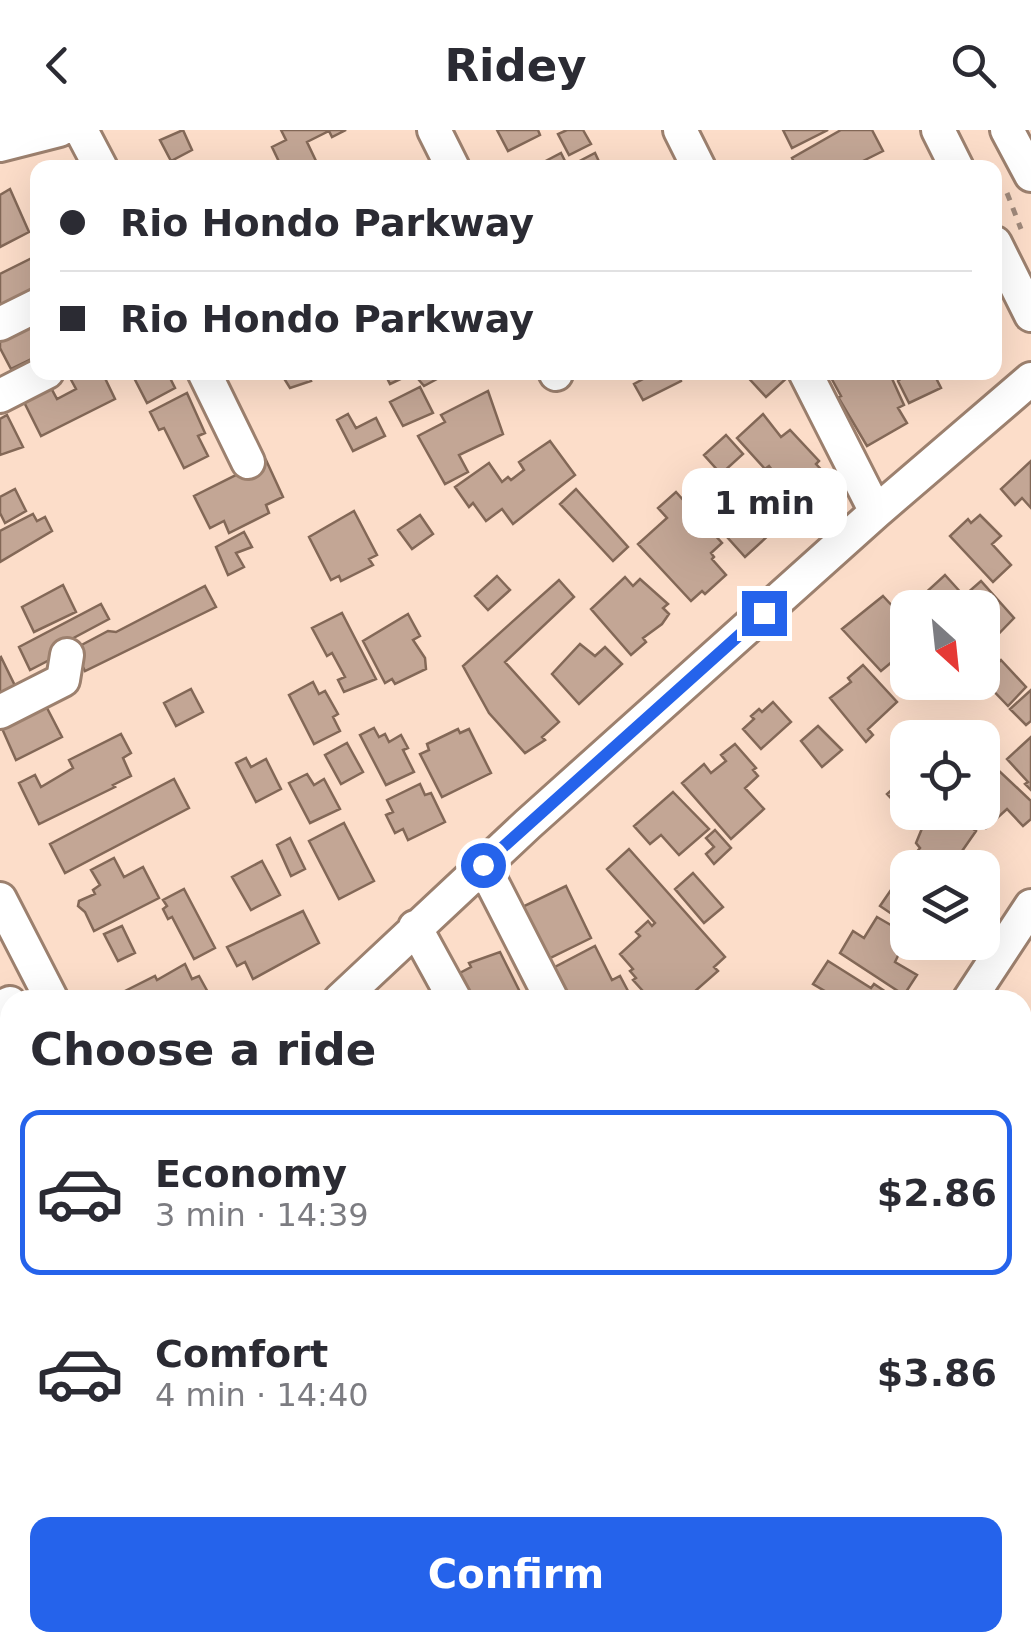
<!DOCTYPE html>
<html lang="en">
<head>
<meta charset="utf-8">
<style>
  body { margin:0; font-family:"DejaVu Sans",sans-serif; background:#f2f2f3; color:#2b2b33; height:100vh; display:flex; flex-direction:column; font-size:38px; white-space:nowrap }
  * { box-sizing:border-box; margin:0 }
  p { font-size:32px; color:#7c7c81 }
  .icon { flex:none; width:55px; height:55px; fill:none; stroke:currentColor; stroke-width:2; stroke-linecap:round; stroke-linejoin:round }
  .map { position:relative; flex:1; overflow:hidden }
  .side { position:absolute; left:0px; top:860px; width:1032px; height:662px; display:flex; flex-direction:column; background:#fff; border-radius:30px 30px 0 0; box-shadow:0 10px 40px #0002 }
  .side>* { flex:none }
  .top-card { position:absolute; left:30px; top:30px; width:972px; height:220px; border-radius:20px; box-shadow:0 10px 40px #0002; display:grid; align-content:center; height:220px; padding:0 30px; background:#fff }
  .needle { width:65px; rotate:153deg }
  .tools { position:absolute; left:890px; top:460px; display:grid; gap:20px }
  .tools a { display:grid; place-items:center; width:110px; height:110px; border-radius:20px; background:#fff; box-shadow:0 10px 40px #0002; font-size:50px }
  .end { position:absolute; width:45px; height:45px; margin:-22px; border:12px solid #2563eb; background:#fff; box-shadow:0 0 0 5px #fff }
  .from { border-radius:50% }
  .bubble { position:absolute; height:70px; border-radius:20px; background:#fff; box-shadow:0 10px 40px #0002; font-size:32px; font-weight:700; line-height:70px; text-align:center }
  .top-card b { display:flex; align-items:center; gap:35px; height:95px; font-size:38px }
  .top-card b+b { border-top:2px solid #e1e1e2 }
  .top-card i { width:25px; height:25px; background:#2b2b33 }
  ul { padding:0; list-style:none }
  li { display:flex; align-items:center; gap:30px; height:165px; margin:0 20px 15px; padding:0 10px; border:5px solid transparent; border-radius:20px }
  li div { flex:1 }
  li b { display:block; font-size:38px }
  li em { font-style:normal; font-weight:700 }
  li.active { border-color:#2563eb }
  li>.icon { width:90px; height:90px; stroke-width:1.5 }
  h2 { padding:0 30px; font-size:45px; line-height:120px }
  .primary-button { display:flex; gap:20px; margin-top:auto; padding:20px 30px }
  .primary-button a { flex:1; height:115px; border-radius:20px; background:#2563eb; color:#fff; font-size:40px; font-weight:700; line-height:115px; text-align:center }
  header { display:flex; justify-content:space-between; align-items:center; height:130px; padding:0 30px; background:#fff; font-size:45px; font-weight:700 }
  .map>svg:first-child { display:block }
  .building { fill:#c3a695; stroke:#836857; stroke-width:2.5 }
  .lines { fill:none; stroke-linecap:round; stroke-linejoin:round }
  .minor-casing { stroke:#9c806e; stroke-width:38 }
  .path { stroke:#a0897b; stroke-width:5; stroke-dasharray:8 8; stroke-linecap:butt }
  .minor { stroke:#fff; stroke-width:32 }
  .route { stroke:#2563eb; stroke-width:12 }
</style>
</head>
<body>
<header><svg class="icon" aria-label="back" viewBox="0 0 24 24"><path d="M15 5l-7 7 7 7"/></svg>Ridey<svg class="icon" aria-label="search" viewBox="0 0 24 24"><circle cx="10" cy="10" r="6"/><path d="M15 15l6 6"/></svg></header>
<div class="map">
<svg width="1031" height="1521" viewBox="0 0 1031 1521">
  <rect width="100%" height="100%" fill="#fcddc9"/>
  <!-- building -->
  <path class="building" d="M183,0L192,20L171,31L160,10Z
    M281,0H346L332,7L329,1L307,12L316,31L303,38H282L272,17L286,10Z
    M497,0H538L540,5L508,21Z
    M567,0H583L591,14L569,25L558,4Z
    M783,0H828L792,18Z
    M841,0H872L883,21L863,31L866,38H797L792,28Z
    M561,23L568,37L595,23L602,38H542L540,34Z
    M10,59L29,102L0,117V65Z
    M38,125V160L0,179V144Z
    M38,189V226L11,239L0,218V209Z
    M75,242H102L115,269L41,306L23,270L50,256L57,269L76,259L69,246Z
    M131,242H167L175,258L147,273Z
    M280,242H307L311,251L290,258Z
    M384,242H450L424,256L413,243L390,254Z
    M643,242H679L681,251L643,270L634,254L645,248Z
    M743,242H785L789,246L766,267Z
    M832,242H854L858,248L868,242H889L904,275L898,278L907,293L867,316L838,267L841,266L829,244Z
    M909,242H933L941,258L909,273L898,251Z
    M420,257L433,283L403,296L390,272Z
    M488,261L503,304L459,325L468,342L445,354L418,306L445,292L441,285Z
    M187,263L205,303L198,306L208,326L184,338L164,298L159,300L150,282Z
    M348,284L356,298L376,288L385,306L353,321L337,290Z
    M763,284L781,307L790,300L819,331L816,334L830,349L800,377L769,336L765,339L737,308Z
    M7,285L23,317L0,325V289Z
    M726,305L743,324L721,344L704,325Z
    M550,311L575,345L513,394L502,379L486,391L473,373L469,377L455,357L489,333L502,352L508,347L511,350L524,340L519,332Z
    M266,330L283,367L266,375L269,383L229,403L224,391L210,398L194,366Z
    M1031,331V378L1022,368L1015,375L1001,359Z
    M751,351L777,376L775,378L785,390L745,427L719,398L746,374L736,364Z
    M15,359L26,381L5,393L0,383V367Z
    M576,359L628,417L613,431L560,374Z
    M676,362L722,413L711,423L714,427L712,429L726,445L705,464L702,461L691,471L638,414L667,388L658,378Z
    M354,381L377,425L369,429L373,435L341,451L339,446L331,450L309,407Z
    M33,384L37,391L45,387L52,401L0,432V401Z
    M420,385L433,404L412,419L398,400Z
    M980,385L1001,406L992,414L1011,435L993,452L950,406L968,389L971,393Z
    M244,402L252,417L236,423L244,437L228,445L216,417Z
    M945,445L964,466L981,451L1014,488L982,521V478H932L922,466Z
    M497,446L510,460L488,480L475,466Z
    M625,447L633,456L640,449L668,474L663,478L669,484L662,494L643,508L646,512L631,525L591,479Z
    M559,450L574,467L505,532L559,592L542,607L545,610L525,623L489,583L463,536Z
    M63,455L76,482L34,502L22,477Z
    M205,456L216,477L85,541L74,519L108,501L116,502Z
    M883,466L908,493V530L899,537L893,531L881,541L842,499Z
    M101,474L109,489L53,519L57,526L30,540L19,517Z
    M342,483L376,549L344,562L338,550L345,547L332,523L327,526L312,498Z
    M408,484L420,506L413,510L425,528L426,539L395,554L392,549L385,553L363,511Z
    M580,514L595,526L605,517L622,534L579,574L552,544Z
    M1,527L20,566L0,576V528Z
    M1001,530L1026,557L1008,576L982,549Z
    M863,535L897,572L868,599L873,605L866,612L830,568L851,552L848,548Z
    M313,552L319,564L325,561L338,584L333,587L340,601L314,614L289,565Z
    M191,559L203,582L176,596L164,573Z
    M1031,560V591L1026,595L1010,579Z
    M773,572L791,592L761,619L743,599L754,589L751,586L759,579L762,582Z
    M46,576L62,607L16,630L0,594Z
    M818,596L842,620L822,637L801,611Z
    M374,598L379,607L385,604L389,612L401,605L408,618L403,620L414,642L386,655L360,605Z
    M458,599L460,603L469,599L491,643L442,667L420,624L429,620L427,614Z
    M121,604L131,623L123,628L131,646L113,655L115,657L39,694L19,653L35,645L41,657L73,638L69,630Z
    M1031,607V660L1025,654L1028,652L1007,629Z
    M347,613L363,642L341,654L325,625Z
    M735,614L756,638L753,640L758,646L745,658L764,679L731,709L682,653L704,634L711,643L726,631L721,625Z
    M246,628L251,637L266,629L281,659L256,672L236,633Z
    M982,629L992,639L995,637L1031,671V689L1023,696L1007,679L986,698L972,682H982Z
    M307,644L314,655L324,649L340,679L310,693L289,653Z
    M908,645V681L905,683L887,664Z
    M174,649L189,678L65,743L50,714Z
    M420,654L425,665L431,663L445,692L408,710L403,699L395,703L386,685L393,682L387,670Z
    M673,662L709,699L679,725L661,705L650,714L634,696Z
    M943,682H949L976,701L960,724L979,738H934L915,724L920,718L916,713L923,696L930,689L939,690Z
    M344,693L374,751L339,769L309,711Z
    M715,700L731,718L714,734L706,724L714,717L706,708Z
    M290,708L305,739L291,746L277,715Z
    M629,719L725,827L714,837L718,841L685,870H651L633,850L636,848L630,841L633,839L620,824L640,806L636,802L648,791L652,796L655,793L607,739Z
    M114,728L124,747L143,737L159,768L94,801L85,782L78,776L79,771L95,764L93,760L100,755L91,740Z
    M262,731L280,765L251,780L232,747Z
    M908,735L912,738H908V795L880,776Z
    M693,743L723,777L704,793L675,759Z
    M566,756L591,808L546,830L520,778Z
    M184,759L215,818L194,829L172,787L168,789L163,779L167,776L163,770Z
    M303,781L319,813L253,849L245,832L237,836L227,817Z
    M877,787L908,805L895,832L917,845L904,865L840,823L853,801L864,808Z
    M122,796L135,823L118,831L104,804Z
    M595,816L612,850L620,846L628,861L620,866L623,870H567L551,839Z
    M500,822L524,870H469L456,845L471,837L469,833Z
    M828,831L871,858L874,854L898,870H824L828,863L813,854Z
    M185,834L192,849L199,846L210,866L202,870H127L123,862L155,846L157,850Z
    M1031,914V956L1022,962V920Z
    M10,923V976L0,979V928Z
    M1031,977V1018L1022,1009V983Z
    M0,1027L4,1035L10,1032V1069L0,1074Z
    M10,1288V1327L6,1318L0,1321V1292Z
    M1022,1475H1031V1521H1013V1512H1022Z
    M11,1512H49L53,1521H11L8,1514Z
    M59,1512H123L126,1521H81L80,1516L64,1521Z
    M148,1512H184L187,1521H147L145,1514Z
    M312,1512H372L374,1521H312Z
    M599,1512H655V1515L639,1514V1521H609L610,1517H599Z
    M794,1512H836L835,1521H793Z"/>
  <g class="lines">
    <defs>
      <path id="minor" d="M81,0L101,38
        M434,0L453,38
        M680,0L699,38
        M938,0L957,38
        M1007,0L1031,45
        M0,15L59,0
        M995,113L1031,185
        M0,194L38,175
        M204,242L248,332
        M555,242L556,244
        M805,242L876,382
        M0,266L47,242
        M0,582L63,550L67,525
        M483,735L552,870
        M0,769L52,870
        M415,797L455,870
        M340,870L528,694L876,382L1031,249
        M969,870L1031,776
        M0,878L10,873
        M1022,1122L1031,1133
        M1022,1346L1031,1335
        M0,1431L10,1426
        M245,1512L247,1521
        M711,1521L712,1512"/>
    </defs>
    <!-- minor casing -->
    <use href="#minor" class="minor-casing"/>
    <!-- path -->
    <path class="path" d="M1007,63L1021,99"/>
    <!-- minor -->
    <use href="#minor" class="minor"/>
  </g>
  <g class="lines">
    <!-- route -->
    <path class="route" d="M483,735L764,483"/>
  </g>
</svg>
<div class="tools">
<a><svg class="needle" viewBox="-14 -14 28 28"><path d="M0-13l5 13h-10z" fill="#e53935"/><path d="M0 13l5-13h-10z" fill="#7c7c81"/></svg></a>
<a><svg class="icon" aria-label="locate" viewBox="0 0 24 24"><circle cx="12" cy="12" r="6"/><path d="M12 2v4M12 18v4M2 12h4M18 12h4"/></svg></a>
<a><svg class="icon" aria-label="layers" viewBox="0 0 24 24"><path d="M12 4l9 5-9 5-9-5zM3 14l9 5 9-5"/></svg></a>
</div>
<i class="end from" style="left:483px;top:735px"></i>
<i class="end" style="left:764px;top:483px"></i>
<div class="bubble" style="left:682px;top:338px;width:165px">1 min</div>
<div class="top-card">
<b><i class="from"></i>Rio Hondo Parkway</b>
<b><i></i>Rio Hondo Parkway</b>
</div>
<section class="side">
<h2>Choose a ride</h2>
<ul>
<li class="active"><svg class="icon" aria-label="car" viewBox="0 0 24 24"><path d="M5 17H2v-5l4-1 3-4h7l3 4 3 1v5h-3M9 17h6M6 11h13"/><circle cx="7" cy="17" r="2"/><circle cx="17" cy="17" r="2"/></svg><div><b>Economy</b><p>3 min · 14:39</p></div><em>$2.86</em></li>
<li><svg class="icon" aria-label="car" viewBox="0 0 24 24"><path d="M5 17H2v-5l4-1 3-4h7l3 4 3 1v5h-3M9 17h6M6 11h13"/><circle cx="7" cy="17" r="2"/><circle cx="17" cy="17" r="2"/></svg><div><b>Comfort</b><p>4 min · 14:40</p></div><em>$3.86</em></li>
</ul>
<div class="primary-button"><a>Confirm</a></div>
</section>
</div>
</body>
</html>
